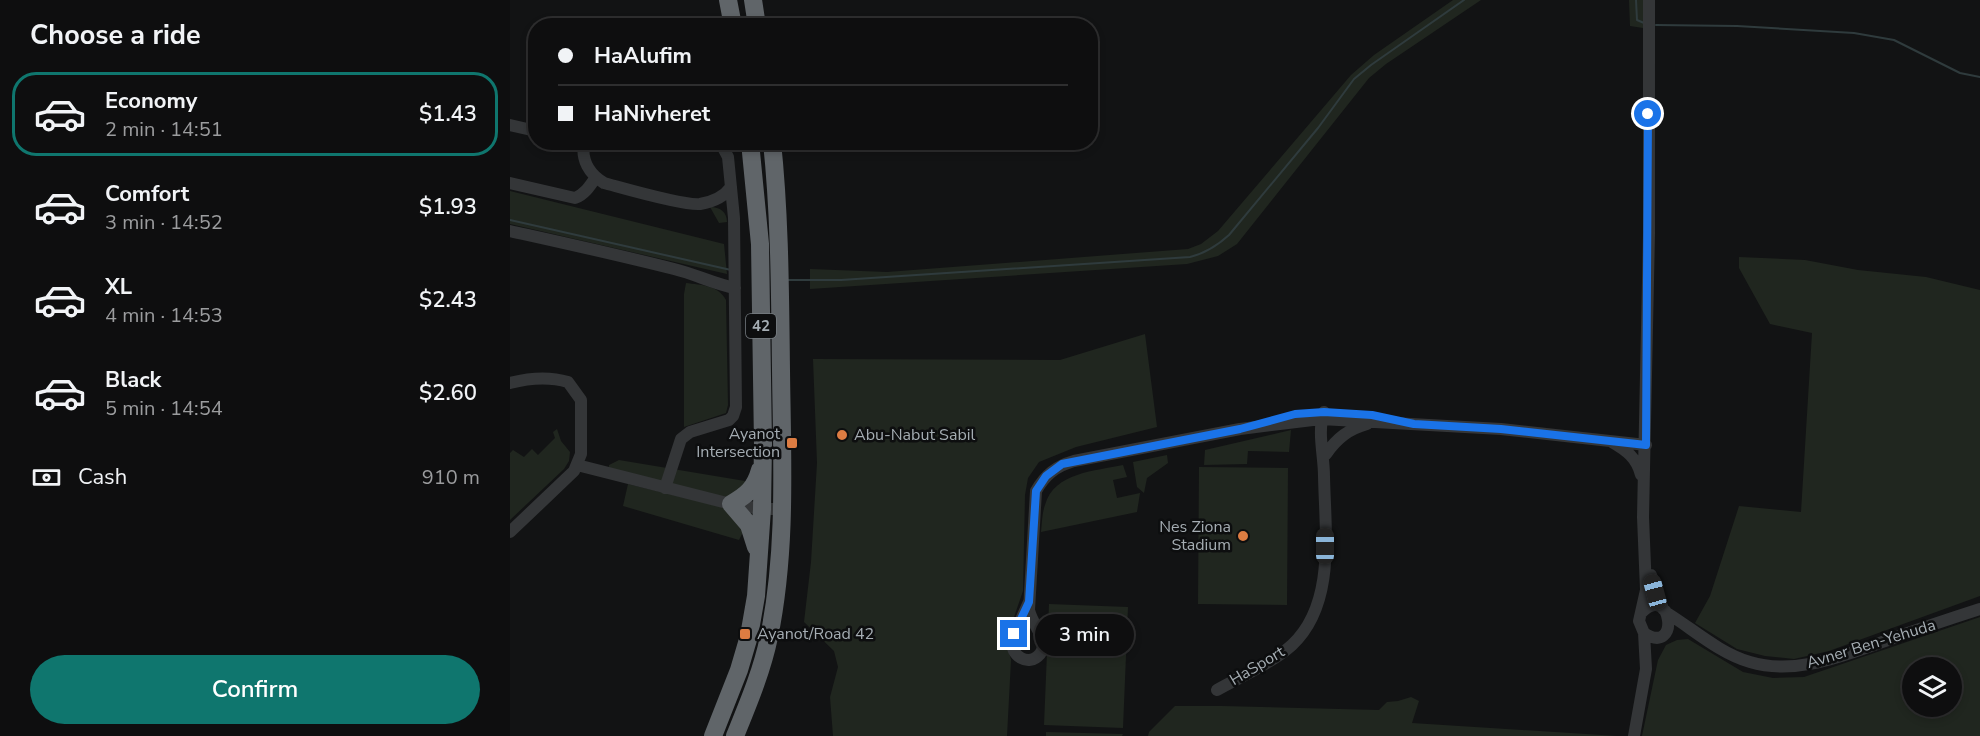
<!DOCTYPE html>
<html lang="en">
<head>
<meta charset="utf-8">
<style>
  body { margin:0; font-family:"Nunito Sans",sans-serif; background:#1c1c1d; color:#f1f3f6; height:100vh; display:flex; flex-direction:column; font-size:22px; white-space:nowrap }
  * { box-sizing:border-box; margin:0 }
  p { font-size:20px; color:#9b9c9e }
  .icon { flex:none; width:33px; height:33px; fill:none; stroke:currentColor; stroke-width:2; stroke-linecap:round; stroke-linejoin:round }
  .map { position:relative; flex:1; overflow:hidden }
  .sheet { display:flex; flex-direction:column; background:#0e0e0f; width:510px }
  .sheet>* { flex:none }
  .banner { position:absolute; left:18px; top:18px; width:570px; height:132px; border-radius:24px; box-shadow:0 3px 9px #0003,0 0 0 2px #2e2e2f; display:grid; align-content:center; height:132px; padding:0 30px; background:#0e0e0f }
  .fabs { position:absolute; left:1392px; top:657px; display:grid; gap:12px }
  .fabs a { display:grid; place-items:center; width:60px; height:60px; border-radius:50%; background:#0e0e0f; box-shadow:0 3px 9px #0003,0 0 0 2px #2e2e2f; font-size:30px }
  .end { position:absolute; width:27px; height:27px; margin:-14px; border:8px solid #1a73e8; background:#fff; box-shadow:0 0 0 3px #fff }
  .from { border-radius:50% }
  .bubble { position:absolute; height:42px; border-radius:21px; background:#0e0e0f; box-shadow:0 3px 9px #0003,0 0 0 2px #2e2e2f; font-size:20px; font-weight:600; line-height:42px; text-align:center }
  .car { position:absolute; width:18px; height:36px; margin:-18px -9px; border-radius:8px; box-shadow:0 0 4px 2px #0007; background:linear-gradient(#222 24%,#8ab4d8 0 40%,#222 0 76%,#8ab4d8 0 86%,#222 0) }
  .banner b { display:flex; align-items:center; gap:21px; height:57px; font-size:22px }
  .banner b+b { border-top:2px solid #2e2e2f }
  .banner i { width:15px; height:15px; background:#f1f3f6 }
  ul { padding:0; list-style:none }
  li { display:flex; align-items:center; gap:18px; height:84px; margin:0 12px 9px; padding:0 18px; border:3px solid transparent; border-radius:24px }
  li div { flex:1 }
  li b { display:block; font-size:22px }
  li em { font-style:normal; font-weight:600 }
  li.active { border-color:#0f766e }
  li>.icon { width:54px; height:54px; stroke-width:1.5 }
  h2 { padding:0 30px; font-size:27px; line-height:72px }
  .pay { display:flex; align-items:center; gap:15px; height:66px; padding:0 30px; font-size:22px }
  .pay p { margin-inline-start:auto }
  .cta { display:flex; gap:12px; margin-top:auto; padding:12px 30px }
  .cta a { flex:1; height:69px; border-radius:36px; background:#0f766e; color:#fff; font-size:24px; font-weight:600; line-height:69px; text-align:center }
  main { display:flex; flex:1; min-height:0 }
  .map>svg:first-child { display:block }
  .green { fill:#20261f; fill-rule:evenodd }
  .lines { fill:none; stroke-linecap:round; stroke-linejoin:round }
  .stream { stroke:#2f3b3d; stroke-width:2 }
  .minor { stroke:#343638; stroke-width:12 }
  .highway { stroke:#606569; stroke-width:18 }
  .route { stroke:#1a73e8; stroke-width:8 }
  .poi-dot { fill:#dc7c42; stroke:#0d0e0f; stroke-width:2 }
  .labels { text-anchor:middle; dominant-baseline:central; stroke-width:5; stroke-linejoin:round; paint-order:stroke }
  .shield { fill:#0d0e0f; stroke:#777d82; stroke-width:1.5 }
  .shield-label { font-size:15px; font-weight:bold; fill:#a5adb3 }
  .poi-label { font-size:16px; fill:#a5adb3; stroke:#0d0e0f; text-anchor:end }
  .street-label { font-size:16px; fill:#a5adb3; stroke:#0d0e0f }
</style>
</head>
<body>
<main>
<section class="sheet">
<h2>Choose a ride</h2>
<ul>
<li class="active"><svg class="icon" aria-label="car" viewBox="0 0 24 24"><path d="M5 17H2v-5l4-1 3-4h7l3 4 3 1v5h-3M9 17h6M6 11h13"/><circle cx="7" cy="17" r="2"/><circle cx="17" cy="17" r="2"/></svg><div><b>Economy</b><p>2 min · 14:51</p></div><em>$1.43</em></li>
<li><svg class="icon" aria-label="car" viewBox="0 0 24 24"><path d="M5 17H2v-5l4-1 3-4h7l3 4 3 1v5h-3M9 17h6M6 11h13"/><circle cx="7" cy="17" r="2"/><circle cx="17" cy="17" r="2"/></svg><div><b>Comfort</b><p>3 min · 14:52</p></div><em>$1.93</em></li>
<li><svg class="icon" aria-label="car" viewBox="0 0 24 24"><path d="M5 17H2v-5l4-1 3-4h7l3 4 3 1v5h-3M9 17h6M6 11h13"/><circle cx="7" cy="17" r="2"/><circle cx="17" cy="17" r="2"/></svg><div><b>XL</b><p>4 min · 14:53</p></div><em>$2.43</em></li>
<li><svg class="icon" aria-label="car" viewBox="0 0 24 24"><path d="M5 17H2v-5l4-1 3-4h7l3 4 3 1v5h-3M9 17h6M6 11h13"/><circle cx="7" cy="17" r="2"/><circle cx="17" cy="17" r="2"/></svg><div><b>Black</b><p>5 min · 14:54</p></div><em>$2.60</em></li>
</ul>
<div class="pay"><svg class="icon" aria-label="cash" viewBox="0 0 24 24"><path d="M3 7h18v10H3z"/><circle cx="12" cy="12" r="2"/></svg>Cash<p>910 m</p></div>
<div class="cta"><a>Confirm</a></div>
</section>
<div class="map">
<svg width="1470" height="736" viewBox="0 0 1470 736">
  <rect width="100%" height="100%" fill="#121314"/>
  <!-- green -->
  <path class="green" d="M943,0H971L876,64L859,78L727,244L708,256L677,264L300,289V269L377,272L678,249L691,244L708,231L841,75L864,55Z
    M1119,0H1133V28L1120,26Z
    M0,191L214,244L217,274L0,224Z
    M200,207C210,207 217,212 217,222L209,223Z
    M1229,257L1295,260L1348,270L1416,277L1470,290V596L1319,651L1284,659L1255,656L1227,649L1185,623L1200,596L1229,506L1291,512L1302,333L1260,324L1229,268Z
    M176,283C191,285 208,285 216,300L218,405L216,413L174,427V294Z
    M635,334L647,427L566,447L529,462L518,478L515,495L513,591L496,640L501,660L497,736H323L320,697L328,667L324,651L294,622L301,562L307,463L303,359L550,360Z
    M47,429L51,441L60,452L59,461L54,469L0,520V453L3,450L14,457L22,449L28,455L45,438L43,432Z
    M781,430L779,452L738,451L737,464L694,465L695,450Z
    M657,455L658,463L637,478L634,493L627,487L623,462Z
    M109,460L235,481L232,490L217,498L99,469V465Z
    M613,465L617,477L603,480L607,498L630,493L627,512L531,532C532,523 532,513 535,505C544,472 586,471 613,465Z
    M689,467L778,468L777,605L688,604Z
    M118,484L213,507L234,530L229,540L113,506Z
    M539,604L618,607L613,728L534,725Z
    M1470,617V736H1132L1148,660L1156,645L1167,640L1178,639L1233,672L1263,678L1294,677ZM1402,668H1442V706H1402Z
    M901,697L909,701L902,723L1107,736H638L639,732L665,706H712L869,710L877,702L888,701Z
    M536,732L613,734L612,736H536Z"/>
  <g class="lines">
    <!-- stream -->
    <path class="stream" d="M1126,0L1127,20L1134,23
      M1146,25L1227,26L1344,33L1384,40L1450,73L1470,77
      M0,220L221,270
      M276,280H331L680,257C696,253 707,246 719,235L808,128L844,79L861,65L954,0"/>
    <!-- minor -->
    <path class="minor" d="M0,125L26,131
      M74,142C71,160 79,174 94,183C113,188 174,206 190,204C202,202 214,197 221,187
      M0,183L65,198C75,194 80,186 86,177
      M0,231C54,243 109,255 164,269C185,274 204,284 225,288
      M0,383C19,378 38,376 58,382L71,400V454L64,471L0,532
      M1102,442C1116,450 1127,458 1131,475
      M816,454C827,438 839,429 857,424
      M67,465L221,504L252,509H272
      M155,488L171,439L180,432L219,420L223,416L226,407L224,218L218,157L210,142
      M1141,575L1153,609
      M519,602L502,640C500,655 518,668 530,654C540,641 522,625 519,610L526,491C535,475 546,466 564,461L730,429L811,419L991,429L1136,445
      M1131,613C1162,581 1171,657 1134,633L1129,621L1136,590L1133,517L1139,233V0
      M1157,613C1183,629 1209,653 1240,662C1287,676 1334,655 1378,640C1409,629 1439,619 1470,609
      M707,690C730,677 762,663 782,645C826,604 815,531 814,476C814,455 807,432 814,412
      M1124,736L1136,669L1134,633"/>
    <!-- highway -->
    <path class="highway" d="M218,0L223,26
      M243,0L247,26
      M246,547L239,525L221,504C237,495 245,488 250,470
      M203,736L229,670L239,636L246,596L252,509L253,444L250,244L240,142
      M225,736C238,704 252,671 259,637C277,549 272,459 271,370C270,294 270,218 262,142"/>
  </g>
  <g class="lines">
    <!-- route -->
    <path class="route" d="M504,634L519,602L526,491L536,476L552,464L730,429L785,414L814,412L862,415L904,424L991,429L1136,445L1138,114"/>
  </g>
  <!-- markers -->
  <g class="poi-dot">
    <circle cx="332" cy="435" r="6"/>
    <rect x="276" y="437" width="12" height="12" rx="3"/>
    <circle cx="733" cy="536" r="6"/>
    <rect x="229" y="628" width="12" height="12" rx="3"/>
  </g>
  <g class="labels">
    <!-- shield labels -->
    <rect class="shield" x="236" y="314" width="30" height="24" rx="4.5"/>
    <g class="shield-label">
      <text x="251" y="326">42</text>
    </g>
    <!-- poi labels -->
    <g class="poi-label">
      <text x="270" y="434">Ayanot<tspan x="270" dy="18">Intersection</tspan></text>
      <text x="344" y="435" text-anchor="start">Abu-Nabut Sabil</text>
      <text x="721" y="527">Nes Ziona<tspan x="721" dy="18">Stadium</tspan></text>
      <text x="247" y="634" text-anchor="start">Ayanot/Road 42</text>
    </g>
    <!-- street labels -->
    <g class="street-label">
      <text transform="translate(1361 644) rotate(-17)">Avner Ben-Yehuda</text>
      <text transform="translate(747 666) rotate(-31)">HaSport</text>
    </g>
  </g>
</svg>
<div class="fabs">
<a><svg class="icon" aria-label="layers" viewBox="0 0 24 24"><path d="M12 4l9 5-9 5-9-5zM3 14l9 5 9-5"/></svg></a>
</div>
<i class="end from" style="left:1138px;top:114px"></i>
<i class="end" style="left:504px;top:634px"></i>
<div class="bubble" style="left:525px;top:614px;width:99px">3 min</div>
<i class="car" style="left:815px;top:546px;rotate:0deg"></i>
<i class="car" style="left:1145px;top:592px;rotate:345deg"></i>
<div class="banner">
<b><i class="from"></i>HaAlufim</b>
<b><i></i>HaNivheret</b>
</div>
</div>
</main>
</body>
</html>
